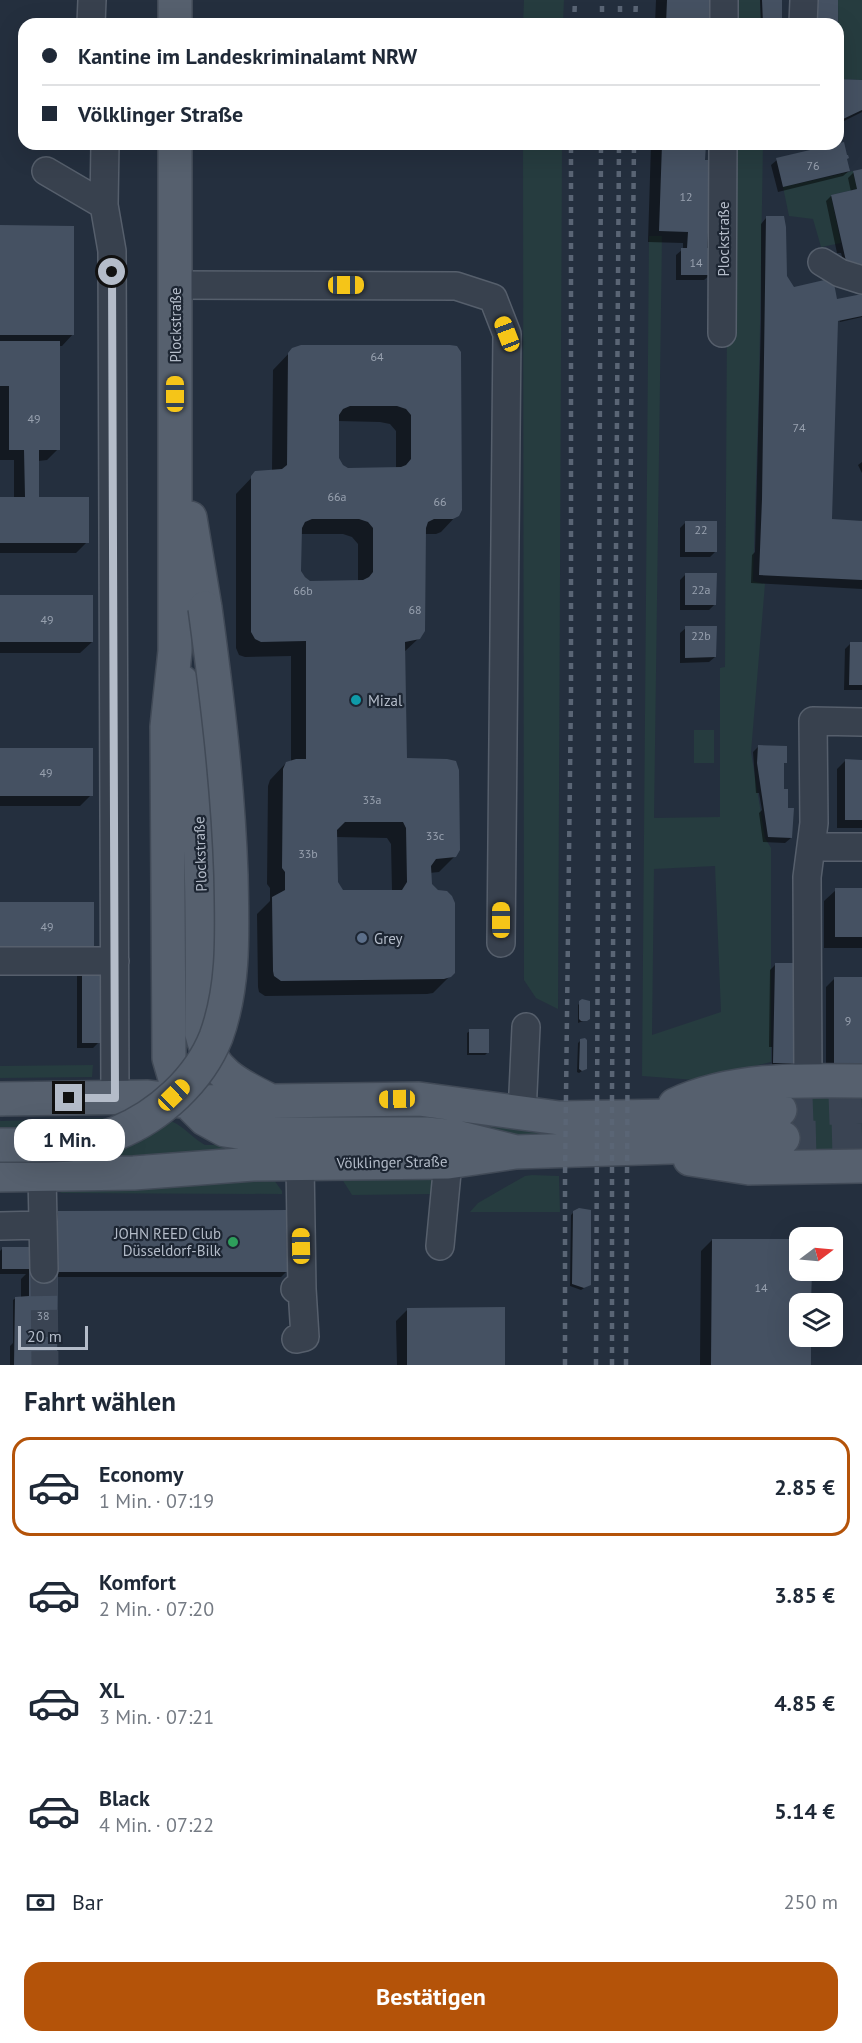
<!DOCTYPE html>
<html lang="de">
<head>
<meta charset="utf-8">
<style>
  body { margin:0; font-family:"PT Sans",sans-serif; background:#f2f2f3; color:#1f2937; height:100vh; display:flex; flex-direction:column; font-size:22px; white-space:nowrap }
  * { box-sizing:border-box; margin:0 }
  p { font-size:20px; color:#747a83 }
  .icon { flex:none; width:33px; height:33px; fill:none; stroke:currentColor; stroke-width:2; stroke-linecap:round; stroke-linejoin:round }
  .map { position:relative; height:1365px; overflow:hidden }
  .drawer { display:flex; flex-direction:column; background:#fff; flex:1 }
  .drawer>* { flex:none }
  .hud { position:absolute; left:18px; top:18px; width:826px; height:132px; border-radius:18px; box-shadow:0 6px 24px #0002; display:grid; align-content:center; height:132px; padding:0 24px; background:#fff }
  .needle { width:39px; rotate:74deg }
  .tools { position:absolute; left:789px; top:1227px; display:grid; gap:12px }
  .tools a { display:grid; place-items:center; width:54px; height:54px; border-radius:12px; background:#fff; box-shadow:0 6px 24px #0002; font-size:30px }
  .scale { position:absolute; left:18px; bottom:15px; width:70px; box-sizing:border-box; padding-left:6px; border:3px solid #b4bcc9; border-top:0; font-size:16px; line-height:21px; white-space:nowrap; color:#b4bcc9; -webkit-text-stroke:4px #1d2633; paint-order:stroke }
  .end { position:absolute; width:27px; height:27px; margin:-14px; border:8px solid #b4bcc9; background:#111; box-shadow:0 0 0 3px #111 }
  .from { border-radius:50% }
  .bubble { position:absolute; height:42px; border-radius:18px; background:#fff; box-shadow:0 6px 24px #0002; font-size:20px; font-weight:700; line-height:42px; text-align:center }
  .car { position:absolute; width:18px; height:36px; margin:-18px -9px; border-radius:8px; box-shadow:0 0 4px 2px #0007; background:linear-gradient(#f5c518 24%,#345 0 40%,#f5c518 0 76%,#345 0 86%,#f5c518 0) }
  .hud b { display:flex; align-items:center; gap:21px; height:57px; font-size:22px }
  .hud b+b { border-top:2px solid #e0e1e3 }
  .hud i { width:15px; height:15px; background:#1f2937 }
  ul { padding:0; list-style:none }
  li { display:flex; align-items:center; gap:18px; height:99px; margin:0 12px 9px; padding:0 12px; border:3px solid transparent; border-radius:18px }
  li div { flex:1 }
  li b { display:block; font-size:22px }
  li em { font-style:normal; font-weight:700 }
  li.selected { border-color:#b45309 }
  li>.icon { width:54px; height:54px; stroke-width:1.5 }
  h2 { padding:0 24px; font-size:27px; line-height:72px }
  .pay { display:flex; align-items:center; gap:15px; height:66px; padding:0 24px; font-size:22px }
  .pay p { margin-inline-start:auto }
  .cta { display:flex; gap:12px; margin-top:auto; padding:12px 24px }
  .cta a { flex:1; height:69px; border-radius:18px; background:#b45309; color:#fff; font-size:24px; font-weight:700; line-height:69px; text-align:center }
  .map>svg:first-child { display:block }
  .green { fill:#263c3f; fill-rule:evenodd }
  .shadow { fill:#0007; fill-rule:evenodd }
  .building { fill:#455162; fill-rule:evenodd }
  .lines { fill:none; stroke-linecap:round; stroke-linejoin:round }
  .minor-tunnel { stroke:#3a4453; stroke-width:27; stroke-dasharray:27 14; stroke-linecap:butt }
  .major-tunnel { stroke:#3a4453; stroke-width:33; stroke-dasharray:33 16; stroke-linecap:butt }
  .minor-casing { stroke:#565f6c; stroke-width:30 }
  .major-casing { stroke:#414a57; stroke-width:36 }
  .minor { stroke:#38414e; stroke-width:27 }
  .major { stroke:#56606e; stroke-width:33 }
  .rail { stroke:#5a6575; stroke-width:4.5; stroke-dasharray:6 6; stroke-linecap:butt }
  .major-bridge-casing { stroke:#414a57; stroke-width:36; stroke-linecap:butt }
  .major-bridge { stroke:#56606e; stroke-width:33 }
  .route { stroke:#b4bcc9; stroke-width:8 }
  .culture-dot { fill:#0f9aa8; stroke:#1d2633; stroke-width:2 }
  .service-dot { fill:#5c6f8a; stroke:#1d2633; stroke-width:2 }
  .leisure-dot { fill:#2e9e5b; stroke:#1d2633; stroke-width:2 }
  .labels { text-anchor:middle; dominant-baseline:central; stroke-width:4.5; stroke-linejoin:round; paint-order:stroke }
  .number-label { font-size:12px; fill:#98a1af }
  .street-label { font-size:15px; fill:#b4bcc9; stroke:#1d2633 }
  .poi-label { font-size:15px; fill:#b4bcc9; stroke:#1d2633; text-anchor:start }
</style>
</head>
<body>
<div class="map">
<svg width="862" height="1365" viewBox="0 0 862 1365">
  <rect width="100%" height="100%" fill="#242f3e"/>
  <!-- green -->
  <path class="green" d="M524,0H564L563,24H523Z
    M729,0H760L761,24H729Z
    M838,0H862V80L839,79Z
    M523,144H562L558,1009L536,998L524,980Z
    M728,144H763L759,385L753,581L765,584L751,752L765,838L771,848V1062L695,1080L642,1076L649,236H662L654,818L720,817V668L725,667ZM715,866L721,1012L652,1035L654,869Z
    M853,171L857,189L831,195L841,243L821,247L813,219L789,216L783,187Z
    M694,730H714V763H694Z
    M93,1065L92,1077L0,1078V1066Z
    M862,1092V1156L783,1155L778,1094Z
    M425,1115L557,1131V1137L266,1118L267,1116Z
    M119,1118C134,1118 165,1116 177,1124C187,1130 194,1139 205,1145H434L109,1165L0,1134V1121Z
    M440,1175L439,1179L431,1194L352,1195L340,1176Z
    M532,1175L559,1176L560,1212H470L478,1203L525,1176Z
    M271,1176L282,1191V1194L60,1193L69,1186Z"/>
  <!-- shadow -->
  <path class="shadow" d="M656,0H709L708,24H655Z
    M760,0H780L781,24H761Z
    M838,81L862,82V112L840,123L843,133L838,136Z
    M651,144H704L703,162L709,233L706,236V250L710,275L704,280H676V255L683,249V243L648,242Z
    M777,160H846L849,171L843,176L778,192L771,165Z
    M862,170L846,271L841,253H837L826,201L831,196L851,192L848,178L854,172Z
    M766,218L785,276L794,289L836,301L862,296V317L840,322L839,320L836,324L831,520L862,522V589L751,583L752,555L755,552L761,321V224Z
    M0,227L73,334L62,346H58V449L47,460L38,461V498L87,542L76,553H0V498H14V460H0Z
    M456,348L457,515L441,532L436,534H424L419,638L403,653L406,760L455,856L439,872L429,873L430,884L453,973L433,993L427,994L265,996L259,992L258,987L257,914L270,901V888L267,884L268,786L270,780L286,763L291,762V656L245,657L239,655L236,648V494L256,473L272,471L273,370L293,349ZM338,421L380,422L390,424L396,431V469H348L342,466L338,459ZM300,534H343L352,537L358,544V581L310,582L300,572ZM336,837L387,838L391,844L392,891H343L336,883Z
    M862,462V473L858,465Z
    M686,522L715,552L710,557H680V528Z
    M686,574L715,604L709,610H680V580Z
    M0,597L92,642L80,653H0Z
    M686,628L715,657L709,662L680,663V633Z
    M851,643H862V690H844L845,649Z
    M758,747L785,762L783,765L782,790L791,838L785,843L763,842L759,813L762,810L759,793H756L753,752Z
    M0,750L91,795L80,806H0Z
    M845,761H862V828H837V769Z
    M836,890H862V948H824V901Z
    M775,965L794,1060L790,1065H772V1047H769L770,970Z
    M83,969L98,1043L93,1048H77V975Z
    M835,978H862V1071H826V987Z
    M583,1000L588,1019L578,1023V1005Z
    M470,1031L488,1052L485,1055H467V1033Z
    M581,1040L585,1069L579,1073L577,1072L578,1043Z
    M58,1212L287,1271L281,1277H56V1365H10V1346L13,1343V1300L16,1298H21V1279L26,1274H0V1251L2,1249L35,1248L53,1218Z
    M574,1212L589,1285L581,1290L570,1286L571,1215Z
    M712,1240L800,1304V1336L809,1365H700L701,1251Z
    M408,1309L504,1365H397L396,1321Z"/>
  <!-- building -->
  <path class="building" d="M667,0H711L710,24H666Z
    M762,0H782V24H763Z
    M816,0H838V24H816Z
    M838,79L862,80V110L841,120L844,134L838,135Z
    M844,142L847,155H848L849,158L847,159L850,171L783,187L776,158Z
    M662,144H706L705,160H714L711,233H708L707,248H712L711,275H681V248H687L688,232L659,231Z
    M862,169V267L848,270L831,195L857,189L853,171Z
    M766,216H784L786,227L787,276L794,287L833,278L837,299L862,294V316L838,321L832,519L862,521V580L759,575L762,499Z
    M0,225L74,226V335H0Z
    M0,341H60V450H39V497H89V543H0V497H25L24,450H9V386H0Z
    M301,345H450L457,346L461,352L462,510L459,516L453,519H434L428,522L426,528L425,631L420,639L405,642L407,758L447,759L456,761L459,770L460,850L456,857L436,859L431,866L432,884L438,890L447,891L452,896L455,903V973L451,977L444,979L281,981L274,976L273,971L272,897L285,890V872L282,868L283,769L286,762L296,759H306V641L261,642L255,639L251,632V476L255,471L282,469L287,465L288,353L292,348ZM350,406H397L406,409L411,415V459L406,465L401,467L348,468L343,465L339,458V415L343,409ZM312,519H359L368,522L373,528V572L369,577L363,580L310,581L305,577L301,571L302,528L305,522ZM345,822H403L406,828L407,882L402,890H343L338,882L337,830Z
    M685,521H717V552H685Z
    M685,573H717L716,605H685Z
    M0,595H93V642H0Z
    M685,626H717L716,657L685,658Z
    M850,642H862V685H849Z
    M758,745L787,746V763H784V789H788V808H794L792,838L768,837L757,763Z
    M0,748H93V796H0Z
    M845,759L862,760V820H845Z
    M835,888H862V937H835Z
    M0,902H94V949H0Z
    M775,963H796V1060L793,1063H773Z
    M82,968H100V1043H82Z
    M834,977H862V1063H834Z
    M582,999L590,1001V1019L587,1021H581L579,1019V1001Z
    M469,1029H489V1053H469Z
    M585,1038L587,1040V1069L582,1071L579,1069L580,1039Z
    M579,1208L591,1210V1285L584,1288L572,1284L573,1211Z
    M288,1210V1272H58L57,1365H14L15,1297L29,1296V1269H2V1247H36V1269H58V1211Z
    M712,1239H800V1270H812L811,1304H800V1336H811V1365H711Z
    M505,1307V1365H407V1308Z"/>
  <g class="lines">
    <!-- minor-tunnel -->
    <path class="minor-tunnel" d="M44,1269L45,1365"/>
    <!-- major-tunnel -->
    <path class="major-tunnel" d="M780,1110L862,1107
      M783,1138L862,1136"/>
    <defs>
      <path id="minor" d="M91,24L92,0
        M724,24V0
        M803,24L804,0
        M105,144L104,205L112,251L115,1098
        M46,171L104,205
        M822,262L840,273L862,280
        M175,285L456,286L493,298L507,334L501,943
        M722,333L723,144
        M812,847H862
        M0,961H115
        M808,1080L807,877L814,823L813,721L862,722
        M522,1114L526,1027
        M42,1175L44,1269
        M0,1226L43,1225
        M440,1246L448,1162
        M295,1289H302L300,1163
        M296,1339L305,1337L302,1289"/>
      <path id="major" d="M175,0V24
        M175,144V651L167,727L169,1058L176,1082L188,1102L205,1119L225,1130L251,1134H426L456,1137L516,1152
        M190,518L205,608
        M182,682C206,797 202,916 202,1034C210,1071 238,1085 269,1100
        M0,1099L148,1097L188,1102L419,1099L559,1118L728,1115L780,1110
        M675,1105C732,1078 801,1080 862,1081
        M690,1159L749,1168L862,1166
        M0,1175L134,1173L253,1164L448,1162L516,1152L703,1146L783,1138"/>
    </defs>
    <!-- minor casing -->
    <use href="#minor" class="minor-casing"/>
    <!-- major casing -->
    <use href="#major" class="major-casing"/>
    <!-- minor -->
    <use href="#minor" class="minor"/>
    <!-- major -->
    <use href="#major" class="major"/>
    <!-- rail -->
    <path class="rail" d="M574,24L575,0
      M602,24V0
      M620,24V0
      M635,24L636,0
      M565,1365V1177L571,694V144
      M596,1365L601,144
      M612,1365V1091L619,144
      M626,1365L631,430L634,144"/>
    <defs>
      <path id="major-bridge" d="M0,1145C39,1145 80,1147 117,1133C159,1116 199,1080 216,1037C235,985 232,930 231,875C228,785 217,697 205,608"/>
    </defs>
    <!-- major-bridge casing -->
    <use href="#major-bridge" class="major-bridge-casing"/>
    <!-- major-bridge -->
    <use href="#major-bridge" class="major-bridge"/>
  </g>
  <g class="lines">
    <!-- route -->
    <path class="route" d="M69,1098H115L112,272"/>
  </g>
  <!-- markers -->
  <circle class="culture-dot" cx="356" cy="700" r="6"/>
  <circle class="service-dot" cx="362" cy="938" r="6"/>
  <circle class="leisure-dot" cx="233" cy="1242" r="6"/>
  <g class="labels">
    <!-- number labels -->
    <g class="number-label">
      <text x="813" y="165">76</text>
      <text x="686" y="196">12</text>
      <text x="696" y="262">14</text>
      <text x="377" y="356">64</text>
      <text x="34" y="418">49</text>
      <text x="799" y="427">74</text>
      <text x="337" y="496">66a</text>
      <text x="440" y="501">66</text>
      <text x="701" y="529">22</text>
      <text x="701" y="589">22a</text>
      <text x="303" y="590">66b</text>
      <text x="415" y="609">68</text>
      <text x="47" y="619">49</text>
      <text x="701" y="635">22b</text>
      <text x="46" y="772">49</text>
      <text x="372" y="799">33a</text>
      <text x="435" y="835">33c</text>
      <text x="308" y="853">33b</text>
      <text x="47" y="926">49</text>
      <text x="848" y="1020">9</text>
      <text x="761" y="1287">14</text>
      <text x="43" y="1315">38</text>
    </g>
    <!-- street labels -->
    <g class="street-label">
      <text transform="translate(723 239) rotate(-90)">Plockstraße</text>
      <text transform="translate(175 325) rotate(-90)">Plockstraße</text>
      <text transform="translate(200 854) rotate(-92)">Plockstraße</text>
      <text transform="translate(392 1162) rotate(-1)">Völklinger Straße</text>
    </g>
    <!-- poi labels -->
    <g class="poi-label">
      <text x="368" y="700">Mizal</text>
      <text x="374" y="938">Grey</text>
      <text x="221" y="1233" text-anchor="end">JOHN REED Club<tspan x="221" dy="17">Düsseldorf-Bilk</tspan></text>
    </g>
  </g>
</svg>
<div class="tools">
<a><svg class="needle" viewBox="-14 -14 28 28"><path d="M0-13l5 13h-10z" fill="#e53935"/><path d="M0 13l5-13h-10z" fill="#747a83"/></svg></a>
<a><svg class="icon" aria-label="layers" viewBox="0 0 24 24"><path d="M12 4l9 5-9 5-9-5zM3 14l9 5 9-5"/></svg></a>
</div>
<div class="scale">20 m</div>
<i class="end from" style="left:112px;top:272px"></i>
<i class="end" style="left:69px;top:1098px"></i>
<div class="bubble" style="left:14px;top:1119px;width:111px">1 Min.</div>
<i class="car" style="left:346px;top:285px;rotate:90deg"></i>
<i class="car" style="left:507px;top:334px;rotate:339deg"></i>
<i class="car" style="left:175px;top:394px;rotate:0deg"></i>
<i class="car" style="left:501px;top:920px;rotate:0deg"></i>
<i class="car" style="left:174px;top:1095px;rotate:46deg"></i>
<i class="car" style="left:397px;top:1099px;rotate:269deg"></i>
<i class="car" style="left:301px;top:1246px;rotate:359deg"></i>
<div class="hud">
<b><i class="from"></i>Kantine im Landeskriminalamt NRW</b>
<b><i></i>Völklinger Straße</b>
</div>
</div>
<section class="drawer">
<h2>Fahrt wählen</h2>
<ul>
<li class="selected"><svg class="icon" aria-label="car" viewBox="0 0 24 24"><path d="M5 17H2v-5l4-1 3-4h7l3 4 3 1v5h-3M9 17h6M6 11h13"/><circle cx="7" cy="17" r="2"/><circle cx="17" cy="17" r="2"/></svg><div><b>Economy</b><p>1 Min. · 07:19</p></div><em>2.85 €</em></li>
<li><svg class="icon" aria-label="car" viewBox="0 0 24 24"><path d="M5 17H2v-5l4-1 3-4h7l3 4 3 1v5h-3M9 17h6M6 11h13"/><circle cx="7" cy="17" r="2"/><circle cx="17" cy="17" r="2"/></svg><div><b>Komfort</b><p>2 Min. · 07:20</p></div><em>3.85 €</em></li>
<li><svg class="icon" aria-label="car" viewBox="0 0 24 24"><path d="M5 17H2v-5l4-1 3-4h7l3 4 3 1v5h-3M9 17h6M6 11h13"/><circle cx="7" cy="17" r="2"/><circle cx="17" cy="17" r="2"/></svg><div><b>XL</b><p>3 Min. · 07:21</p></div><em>4.85 €</em></li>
<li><svg class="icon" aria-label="car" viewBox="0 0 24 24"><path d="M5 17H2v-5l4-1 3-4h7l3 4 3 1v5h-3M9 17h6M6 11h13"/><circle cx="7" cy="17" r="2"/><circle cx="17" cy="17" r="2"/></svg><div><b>Black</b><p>4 Min. · 07:22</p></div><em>5.14 €</em></li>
</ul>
<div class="pay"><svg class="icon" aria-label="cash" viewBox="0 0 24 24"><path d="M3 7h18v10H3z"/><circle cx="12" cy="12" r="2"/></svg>Bar<p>250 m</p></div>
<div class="cta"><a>Bestätigen</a></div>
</section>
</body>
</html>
